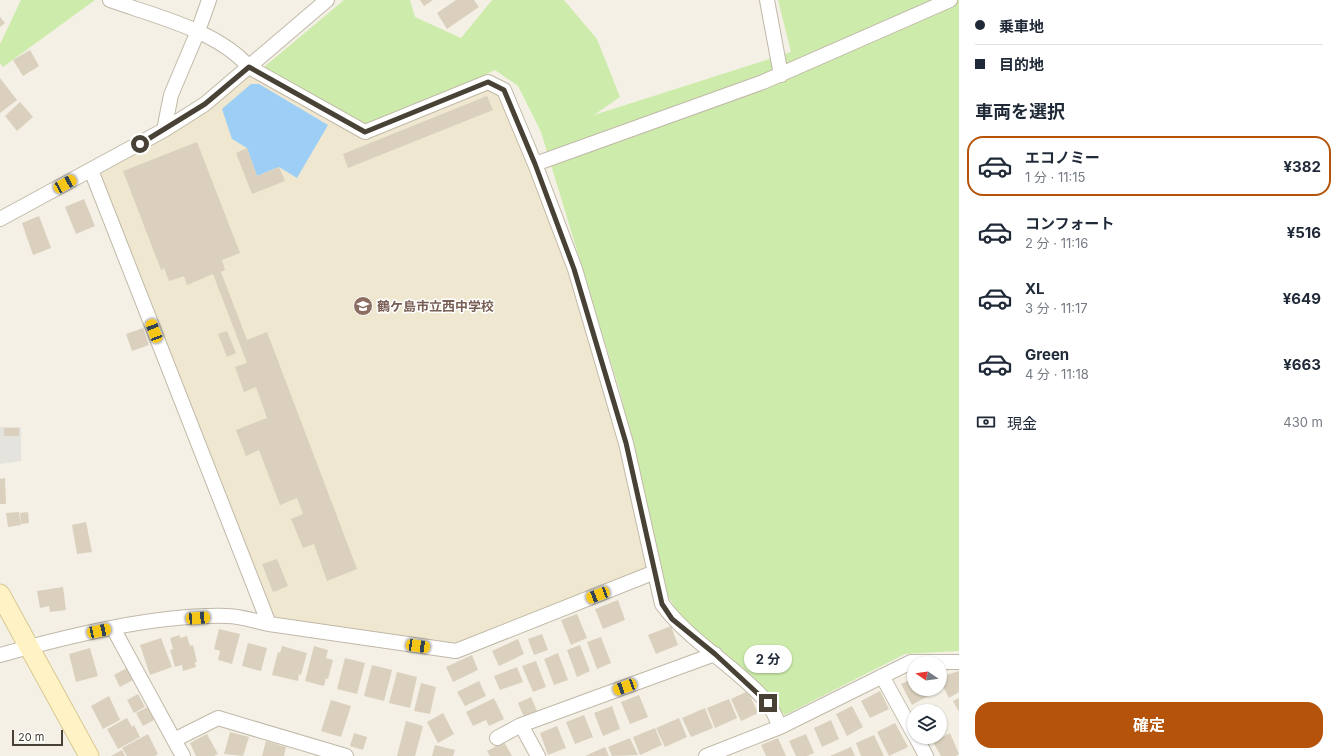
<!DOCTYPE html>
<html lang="ja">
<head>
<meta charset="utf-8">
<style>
  body { margin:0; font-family:Inter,"Noto Sans JP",sans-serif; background:#f6f6f7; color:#1f2937; height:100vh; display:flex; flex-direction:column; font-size:15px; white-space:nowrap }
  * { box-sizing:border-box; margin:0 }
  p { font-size:13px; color:#747a83 }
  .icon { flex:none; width:22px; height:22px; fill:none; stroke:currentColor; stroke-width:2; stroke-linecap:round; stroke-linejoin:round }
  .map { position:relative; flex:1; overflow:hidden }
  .details { display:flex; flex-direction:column; background:#fff; width:380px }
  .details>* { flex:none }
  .top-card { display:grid; align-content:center; height:88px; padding:0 16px; background:#fff }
  .needle { width:26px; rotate:283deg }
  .fabs { position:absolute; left:907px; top:656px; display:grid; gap:8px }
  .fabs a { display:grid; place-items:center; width:40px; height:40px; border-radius:50%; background:#fff; box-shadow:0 1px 3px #0004; font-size:20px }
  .scale { position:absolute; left:12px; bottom:10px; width:51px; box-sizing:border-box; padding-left:4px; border:2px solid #484135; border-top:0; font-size:11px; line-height:14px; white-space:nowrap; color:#484135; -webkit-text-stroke:3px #fff; paint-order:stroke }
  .end { position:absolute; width:18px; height:18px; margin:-9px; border:5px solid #484135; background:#fff; box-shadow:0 0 0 2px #fff }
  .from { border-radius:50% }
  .bubble { position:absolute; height:28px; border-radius:14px; background:#fff; box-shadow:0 1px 3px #0004; font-size:13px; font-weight:700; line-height:28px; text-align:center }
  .car { position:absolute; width:12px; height:24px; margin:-12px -6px; border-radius:5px; box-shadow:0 0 3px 1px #0007; background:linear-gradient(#f5c518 24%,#345 0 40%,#f5c518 0 76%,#345 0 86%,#f5c518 0) }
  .top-card b { display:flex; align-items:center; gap:14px; height:38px; font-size:15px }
  .top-card b+b { border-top:1px solid #e0e1e3 }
  .top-card i { width:10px; height:10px; background:#1f2937 }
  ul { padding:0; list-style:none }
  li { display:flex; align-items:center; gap:12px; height:60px; margin:0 8px 6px; padding:0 8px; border:2px solid transparent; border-radius:16px }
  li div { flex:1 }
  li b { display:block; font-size:15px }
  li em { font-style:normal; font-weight:700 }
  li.current { border-color:#b45309 }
  li>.icon { width:36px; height:36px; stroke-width:1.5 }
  h2 { padding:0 16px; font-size:18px; line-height:48px }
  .pay { display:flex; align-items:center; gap:10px; height:44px; padding:0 16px; font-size:15px }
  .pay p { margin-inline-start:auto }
  .cta { display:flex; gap:8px; margin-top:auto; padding:8px 16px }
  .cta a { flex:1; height:46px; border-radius:16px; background:#b45309; color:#fff; font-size:16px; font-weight:700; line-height:46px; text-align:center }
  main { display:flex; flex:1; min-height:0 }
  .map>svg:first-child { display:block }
  .education { fill:#efe7cf }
  .green { fill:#cdecab }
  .parking { fill:#e5e3de }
  .water { fill:#9dcff6 }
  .building { fill:#dad0bd }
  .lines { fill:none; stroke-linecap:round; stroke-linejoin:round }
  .street-casing { stroke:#c1b9a8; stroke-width:16 }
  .secondary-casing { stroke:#d8c892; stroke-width:21 }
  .street { stroke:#fff; stroke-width:14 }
  .secondary { stroke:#fff3c5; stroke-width:19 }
  .route { stroke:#484135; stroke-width:5 }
  .labels { text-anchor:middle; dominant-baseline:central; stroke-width:3; stroke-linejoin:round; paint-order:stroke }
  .education-label { font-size:13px; font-weight:bold; fill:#785e54; stroke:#fff; text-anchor:start }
</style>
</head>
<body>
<main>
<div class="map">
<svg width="959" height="756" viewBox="0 0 959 756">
  <rect width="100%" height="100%" fill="#f4f0e6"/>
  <!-- education -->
  <path class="education" d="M249,67L365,132L488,82L504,90L535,164L626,443L655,572L456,651L269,624L91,170L164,130Z"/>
  <!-- green -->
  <path class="green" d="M21,0H95L3,67L0,63V44Z
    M344,0H410L415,17L461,38L492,0H564L597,39L620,97L594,115L791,52L778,0H959V651L905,654L785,715L678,613L668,596L620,392L541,132L518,86L495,70L365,132L264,67Z"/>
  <!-- parking -->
  <path class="parking" d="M0,427H21V461L0,464Z"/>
  <!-- water -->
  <path class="water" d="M251,84H259L328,125L297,178L279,167L257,176L247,148L232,139L222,109Z"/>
  <!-- building -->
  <path class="building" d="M420,0H433L424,6Z
    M456,0H474L479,7L447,29L437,13Z
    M0,17L5,23L0,27Z
    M30,50L39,66L23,76L13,60Z
    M0,78L17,100L0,113Z
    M487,96L493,110L348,168L343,154Z
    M20,102L33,117L17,131L5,116Z
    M197,142L240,253L222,260L225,270L221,272L247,340L267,332L357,569L327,581L314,544L303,548L291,519L303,514L297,498L280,505L259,450L246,456L236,430L267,418L256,387L244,392L235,367L247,363L213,274L187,285L184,276L169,281L164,268L161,270L123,171Z
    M247,148L257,176L279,167L285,181L252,194L236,153Z
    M84,199L95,226L76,234L65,207Z
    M39,216L51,248L33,255L22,223Z
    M143,328L149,345L132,351L126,334Z
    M227,331L236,353L227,357L218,334Z
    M4,428H19V436H4Z
    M5,478L6,504H0V479Z
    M19,512L21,525L8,527L6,513Z
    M28,512L29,523L21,524L20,513Z
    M86,522L92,552L77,554L72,525Z
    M277,559L288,586L273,592L262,564Z
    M63,587L66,610L50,612L49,606L40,608L37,591Z
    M618,600L625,620L603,629L595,609Z
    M577,614L587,638L571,645L561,620Z
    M671,626L678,645L656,654L648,635Z
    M219,629L240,634L232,664L218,660L220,651L214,649Z
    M542,634L548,650L534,655L528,639Z
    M180,635V638L187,636L190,646L193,645L197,662H195L196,667L183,671L182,665L175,667L170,650L173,649L170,638Z
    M601,637L611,663L597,669L587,642Z
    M161,638L172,667L150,675L140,645Z
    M518,639L524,654L499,666L492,651Z
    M248,643L267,648L261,671L242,666Z
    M580,645L590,671L577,677L567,650Z
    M282,646L307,653L301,675L299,674L298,681L272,675L278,652L280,653Z
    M314,646L328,650L326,658L333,660L328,679L326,678L324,686L305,681Z
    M90,648L98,676L76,682L69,654Z
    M558,653L568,680L554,685L544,659Z
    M472,655L478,670L453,682L446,667Z
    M345,658L365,663L357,694L337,689Z
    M536,661L546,687L533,692L522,666Z
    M372,665L392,670L384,701L364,696Z
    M517,667L523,682L500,690L494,676Z
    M127,668L133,680L120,687L114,675Z
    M959,671V692L949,698L940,681V677Z
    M397,672L417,677L410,708L389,703Z
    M914,678V689H925L928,696L912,705L901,684Z
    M479,681L486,696L465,706L457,692Z
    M421,683L436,687L430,714L414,711Z
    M748,691L758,713L741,721L731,699Z
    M880,691L889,709L870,718L861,701Z
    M138,694L145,707L134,713L127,700Z
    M639,695L648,717L630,724L621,702Z
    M109,696L120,720L103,729L91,706Z
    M531,697L537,711L524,717L518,703Z
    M494,698L504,719L489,726L486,720L473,726L466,712Z
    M959,698V712L953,701Z
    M729,699L737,718L715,728L707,708Z
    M331,700L351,706L341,737L321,731Z
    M936,705L939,711H925Z
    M612,706L620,729L603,736L594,713Z
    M852,706L863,727L847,736L836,714Z
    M148,707L154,720L143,726L136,713Z
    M705,708L713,728L691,737L682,718Z
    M940,712L947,726L940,729Z
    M443,713L454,734L438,743L427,722Z
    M584,715L593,737L575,744L566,722Z
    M127,718L132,727L134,725L140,737L118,749L107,729Z
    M679,718L687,737L665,747L656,728Z
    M831,720L839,739L822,747L814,728Z
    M406,721L423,726L415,756H397Z
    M895,723L908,747L889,756L877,732Z
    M557,726L566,748L548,755L540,733Z
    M655,728L662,745L640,755L633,737Z
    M230,732L249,737L243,756L224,754Z
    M354,733L367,737L363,750L350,746Z
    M950,733L959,754L956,756H941L933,742Z
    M148,734L158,754L155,756H127L122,748Z
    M207,734L218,754L214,756H196L190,743Z
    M806,734L814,753L807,756H796L789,741Z
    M874,735L884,756H861L856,743Z
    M630,738L638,755L612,756L608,747Z
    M778,738L786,756H766L761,745Z
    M266,741L286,747L284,756H262Z
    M504,742L512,756H490L487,751Z
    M435,745L455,750L453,756H432Z
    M605,747L609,756H585Z
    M851,747L855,756H830Z
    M122,750L125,756H111Z"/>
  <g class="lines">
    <defs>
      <path id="street" d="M110,0C154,16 217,30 249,67L365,132L488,82L504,90L535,164L575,269L626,443L662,604C690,642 737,667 767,702C773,709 776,719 780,727
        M767,0L781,75
        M164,130L171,95L198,31L209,0
        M535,164L763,82L950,0
        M91,170L269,624L456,651L655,572
        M0,219L164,130L205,104L327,0
        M113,628L174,740
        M0,655C68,636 157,614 227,616C240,616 255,621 269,624
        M882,676L914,734
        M916,737L926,756
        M497,738L521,725
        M183,756L174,740L218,718L346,756
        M538,756L521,725L715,654
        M706,756L780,727L911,662H959"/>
      <path id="secondary" d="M0,594L89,756"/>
    </defs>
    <!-- street casing -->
    <use href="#street" class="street-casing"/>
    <!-- secondary casing -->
    <use href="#secondary" class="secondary-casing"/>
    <!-- street -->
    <use href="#street" class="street"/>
    <!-- secondary -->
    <use href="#secondary" class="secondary"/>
  </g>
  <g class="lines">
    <!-- route -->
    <path class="route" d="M140,144L205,104L249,67L365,132L488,82L504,90L535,164L574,269L626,443L662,604L672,619L715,654L768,703"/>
  </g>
  <!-- icons -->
  <defs>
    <symbol id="school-disc" viewBox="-11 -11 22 22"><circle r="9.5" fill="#8d6e63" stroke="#fff"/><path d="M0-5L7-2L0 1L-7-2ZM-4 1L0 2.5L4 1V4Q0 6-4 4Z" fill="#fff"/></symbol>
  </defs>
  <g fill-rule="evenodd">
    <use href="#school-disc" x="352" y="295" width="22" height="22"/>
  </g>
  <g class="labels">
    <!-- education labels -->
    <g class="education-label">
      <text x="377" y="306">鶴ケ島市立西中学校</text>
    </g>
  </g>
</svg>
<div class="fabs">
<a><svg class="needle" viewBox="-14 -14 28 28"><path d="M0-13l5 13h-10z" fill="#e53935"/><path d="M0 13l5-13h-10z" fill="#747a83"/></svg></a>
<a><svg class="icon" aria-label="layers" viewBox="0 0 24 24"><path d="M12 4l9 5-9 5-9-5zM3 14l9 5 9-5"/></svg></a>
</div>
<div class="scale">20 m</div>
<i class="end from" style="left:140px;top:144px"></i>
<i class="end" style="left:768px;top:703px"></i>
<div class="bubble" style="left:744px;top:645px;width:48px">2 分</div>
<i class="car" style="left:65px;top:184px;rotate:61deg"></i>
<i class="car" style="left:154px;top:331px;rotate:339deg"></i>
<i class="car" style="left:598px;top:595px;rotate:249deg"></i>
<i class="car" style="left:198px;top:618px;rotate:86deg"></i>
<i class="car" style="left:99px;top:631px;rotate:78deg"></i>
<i class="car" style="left:418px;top:646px;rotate:98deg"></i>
<i class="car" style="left:625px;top:687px;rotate:250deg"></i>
</div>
<section class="details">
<div class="top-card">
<b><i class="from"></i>乗車地</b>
<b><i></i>目的地</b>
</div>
<h2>車両を選択</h2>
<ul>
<li class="current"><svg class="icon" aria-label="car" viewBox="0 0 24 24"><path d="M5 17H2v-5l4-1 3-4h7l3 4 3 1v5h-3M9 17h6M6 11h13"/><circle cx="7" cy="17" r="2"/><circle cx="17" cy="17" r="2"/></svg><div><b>エコノミー</b><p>1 分 · 11:15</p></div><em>¥382</em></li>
<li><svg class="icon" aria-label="car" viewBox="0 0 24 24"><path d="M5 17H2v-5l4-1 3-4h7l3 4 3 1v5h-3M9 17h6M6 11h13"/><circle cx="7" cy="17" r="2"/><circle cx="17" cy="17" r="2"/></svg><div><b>コンフォート</b><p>2 分 · 11:16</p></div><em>¥516</em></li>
<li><svg class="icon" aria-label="car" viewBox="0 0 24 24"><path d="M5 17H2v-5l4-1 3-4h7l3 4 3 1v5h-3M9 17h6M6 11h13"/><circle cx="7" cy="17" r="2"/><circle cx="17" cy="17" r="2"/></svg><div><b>XL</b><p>3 分 · 11:17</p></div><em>¥649</em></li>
<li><svg class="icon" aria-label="car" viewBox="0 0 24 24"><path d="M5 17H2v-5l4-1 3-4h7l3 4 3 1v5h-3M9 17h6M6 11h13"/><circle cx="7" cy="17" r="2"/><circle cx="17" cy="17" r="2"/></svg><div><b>Green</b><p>4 分 · 11:18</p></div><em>¥663</em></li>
</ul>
<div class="pay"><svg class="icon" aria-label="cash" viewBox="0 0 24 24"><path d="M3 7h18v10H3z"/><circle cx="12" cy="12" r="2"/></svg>現金<p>430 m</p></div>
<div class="cta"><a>確定</a></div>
</section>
</main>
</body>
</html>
